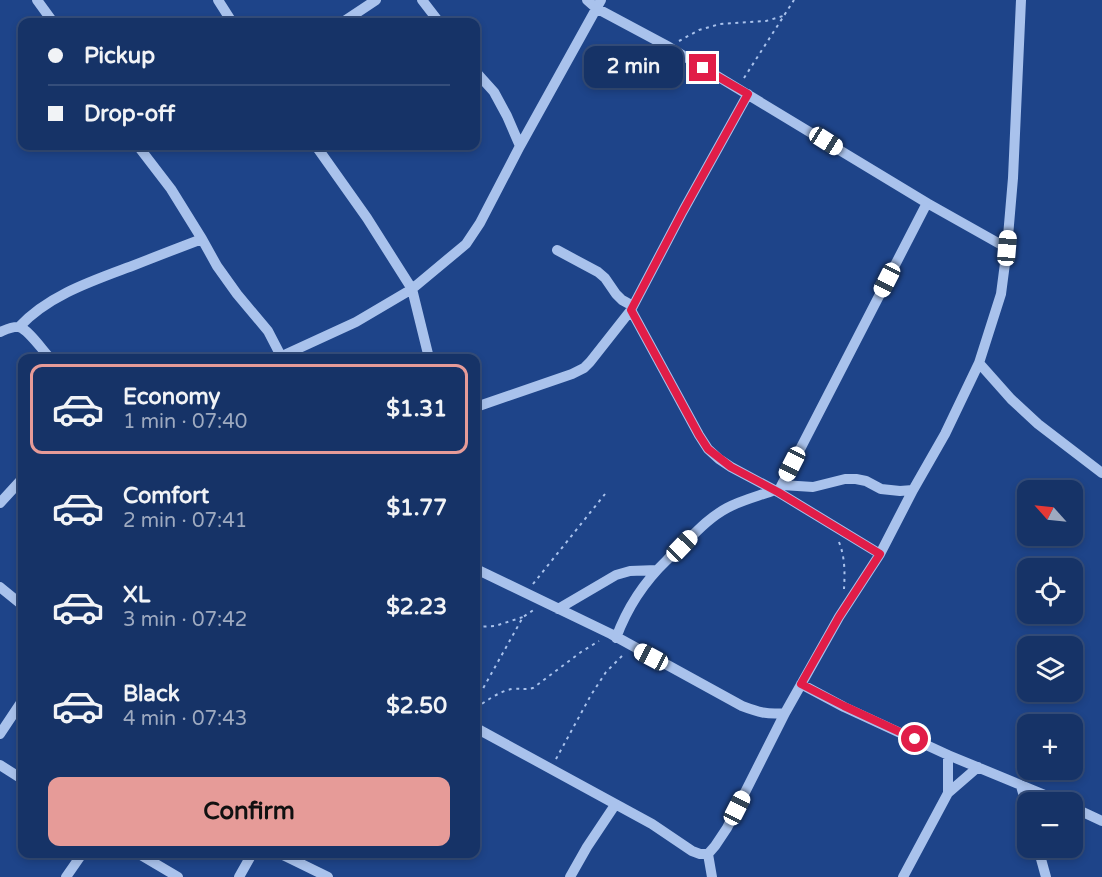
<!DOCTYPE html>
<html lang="en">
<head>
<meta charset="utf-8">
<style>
  body { margin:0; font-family:"Varela Round",sans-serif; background:#1f3b6d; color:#f1f3f6; height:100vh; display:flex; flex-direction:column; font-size:22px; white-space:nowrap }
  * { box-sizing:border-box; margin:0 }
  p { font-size:20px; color:#9eaac0 }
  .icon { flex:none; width:33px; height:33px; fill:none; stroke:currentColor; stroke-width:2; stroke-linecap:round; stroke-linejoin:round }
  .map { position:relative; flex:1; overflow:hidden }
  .details { position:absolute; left:18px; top:354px; width:462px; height:504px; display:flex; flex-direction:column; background:#163367; border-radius:12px; box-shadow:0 3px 9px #0003,0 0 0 2px #354e7b }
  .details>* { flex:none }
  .hud { position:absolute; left:18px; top:18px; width:462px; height:132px; border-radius:12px; box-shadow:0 3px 9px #0003,0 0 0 2px #354e7b; display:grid; align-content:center; height:132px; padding:0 30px; background:#163367 }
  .needle { width:39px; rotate:297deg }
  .buttons { position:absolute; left:1017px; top:480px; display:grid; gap:12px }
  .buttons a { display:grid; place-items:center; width:66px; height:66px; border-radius:12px; background:#163367; box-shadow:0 3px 9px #0003,0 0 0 2px #354e7b; font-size:30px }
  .end { position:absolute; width:27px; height:27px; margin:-14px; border:8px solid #e11d48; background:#fff; box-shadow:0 0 0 3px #fff }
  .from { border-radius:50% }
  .bubble { position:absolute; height:42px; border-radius:12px; background:#163367; box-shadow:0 3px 9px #0003,0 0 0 2px #354e7b; font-size:20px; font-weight:700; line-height:42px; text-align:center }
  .car { position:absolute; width:18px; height:36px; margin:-18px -9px; border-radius:8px; box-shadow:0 0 4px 2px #0007; background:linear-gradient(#fff 24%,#345 0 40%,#fff 0 76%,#345 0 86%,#fff 0) }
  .hud b { display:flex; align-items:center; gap:21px; height:57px; font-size:22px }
  .hud b+b { border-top:2px solid #354e7b }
  .hud i { width:15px; height:15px; background:#f1f3f6 }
  ul { padding:10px 0 0; list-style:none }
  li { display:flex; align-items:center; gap:18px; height:90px; margin:0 12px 9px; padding:0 18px; border:3px solid transparent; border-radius:12px }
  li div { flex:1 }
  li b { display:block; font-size:22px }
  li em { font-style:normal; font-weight:700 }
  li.selected { border-color:#e69b98 }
  li>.icon { width:54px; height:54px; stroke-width:1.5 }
  .primary-button { display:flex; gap:12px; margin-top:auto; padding:12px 30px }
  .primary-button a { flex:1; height:69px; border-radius:12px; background:#e69b98; color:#111; font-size:24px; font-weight:700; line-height:69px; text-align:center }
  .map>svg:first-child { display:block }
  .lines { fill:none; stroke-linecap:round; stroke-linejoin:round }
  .path { stroke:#a9c2ec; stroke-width:2; stroke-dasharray:3 4.5; stroke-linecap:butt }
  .minor { stroke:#a9c2ec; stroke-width:10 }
  .route { stroke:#e11d48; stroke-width:8 }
</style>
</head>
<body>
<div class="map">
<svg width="1102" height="877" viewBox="0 0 1102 877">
  <rect width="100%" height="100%" fill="#1e4489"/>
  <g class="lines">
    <!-- path -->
    <path class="path" d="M679,41L699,30L720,24L766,21L783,16
      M744,78L794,0
      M839,542C845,557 845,573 844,589
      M533,584L605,494
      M476,627L495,626L523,617
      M476,701L523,617L535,609
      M476,708C486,701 500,691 512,689C520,688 525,690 533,688L581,652L599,641
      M556,759L591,695L606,672L625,653"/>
    <!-- minor -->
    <path class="minor" d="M37,0L53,22
      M218,0L232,22
      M422,0L439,22
      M587,0L596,8L669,47L927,203L1007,248
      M343,22L376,0
      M476,72L494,92L507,116L520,146
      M138,146L171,189L202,239L217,266L237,294L268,331L282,358
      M316,146L367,218L412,289L429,358
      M557,250L598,272L605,278L616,294L622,300L633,306
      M631,310L699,435L708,449L719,459L731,467L778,492L880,554
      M19,327C49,295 92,281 132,266C155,257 178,248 202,239
      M0,332C5,330 13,326 19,327C28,329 43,351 50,358
      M272,358L282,356L356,322L412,289L466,244L480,223L520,146L601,0
      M979,363L1011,399L1038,424L1102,473
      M476,407L572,374L584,368L590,362L631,310L683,211L748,94
      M782,485L813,487L845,479H856L866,481L881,489L900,491L913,490
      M778,492L927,203
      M0,503L22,479
      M476,569L611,634L742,706C758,712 767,715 785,713
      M0,587L22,605
      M558,609L616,575L630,571L657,570
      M616,638C627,608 644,582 667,560C672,554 679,550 684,544C697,531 710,517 727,508C742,500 759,496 775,490
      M801,684L844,707L948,755L1062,802
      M476,728L652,824L692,851L700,854H708L715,846L727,828L785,713L839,617L880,554L913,490L945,434L979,363L1001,294L1007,248L1013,178L1021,0
      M0,734L22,701
      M0,765L22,779
      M1021,786L1028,810
      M948,793L978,767
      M1072,807L1102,821
      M1038,848L1046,877
      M139,854L178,877
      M281,854L328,877
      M708,854L712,877
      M66,877L82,854
      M239,877L252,854
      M570,877L587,847L615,805
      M903,877L948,793V755"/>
  </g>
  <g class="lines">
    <!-- route -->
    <path class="route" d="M703,68L748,94L683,211L631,310L699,435L708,449L731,467L778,492L880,554L839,617L801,684L844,706L915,739"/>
  </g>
</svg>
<div class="buttons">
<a><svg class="needle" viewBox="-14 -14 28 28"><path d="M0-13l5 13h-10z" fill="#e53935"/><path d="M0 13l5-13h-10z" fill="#9eaac0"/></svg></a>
<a><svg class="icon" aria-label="locate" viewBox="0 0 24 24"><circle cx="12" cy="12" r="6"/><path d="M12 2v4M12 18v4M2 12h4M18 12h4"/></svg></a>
<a><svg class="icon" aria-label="layers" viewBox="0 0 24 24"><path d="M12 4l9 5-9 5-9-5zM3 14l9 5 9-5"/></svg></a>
<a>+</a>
<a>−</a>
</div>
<i class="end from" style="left:915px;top:739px"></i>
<i class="end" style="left:703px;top:68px"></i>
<div class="bubble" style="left:584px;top:46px;width:99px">2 min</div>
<i class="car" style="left:826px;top:141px;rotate:122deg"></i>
<i class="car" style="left:1007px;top:248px;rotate:5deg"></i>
<i class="car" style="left:887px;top:280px;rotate:207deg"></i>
<i class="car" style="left:792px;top:464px;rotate:207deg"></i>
<i class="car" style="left:682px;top:546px;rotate:44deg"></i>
<i class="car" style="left:651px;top:657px;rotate:298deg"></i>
<i class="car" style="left:737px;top:808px;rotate:27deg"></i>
<div class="hud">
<b><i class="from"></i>Pickup</b>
<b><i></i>Drop-off</b>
</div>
<section class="details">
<ul>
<li class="selected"><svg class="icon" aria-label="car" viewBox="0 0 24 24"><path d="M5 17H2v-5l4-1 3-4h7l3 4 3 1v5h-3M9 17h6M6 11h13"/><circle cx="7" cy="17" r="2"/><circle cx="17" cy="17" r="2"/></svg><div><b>Economy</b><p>1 min · 07:40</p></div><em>$1.31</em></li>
<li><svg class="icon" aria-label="car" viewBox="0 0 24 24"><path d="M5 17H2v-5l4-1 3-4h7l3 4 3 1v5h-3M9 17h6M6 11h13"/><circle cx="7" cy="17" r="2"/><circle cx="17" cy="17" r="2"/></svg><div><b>Comfort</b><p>2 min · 07:41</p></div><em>$1.77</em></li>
<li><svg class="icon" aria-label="car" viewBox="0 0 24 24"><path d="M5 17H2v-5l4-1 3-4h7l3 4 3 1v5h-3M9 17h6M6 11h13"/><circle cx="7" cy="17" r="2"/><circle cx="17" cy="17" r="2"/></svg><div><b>XL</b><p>3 min · 07:42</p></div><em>$2.23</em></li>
<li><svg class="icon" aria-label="car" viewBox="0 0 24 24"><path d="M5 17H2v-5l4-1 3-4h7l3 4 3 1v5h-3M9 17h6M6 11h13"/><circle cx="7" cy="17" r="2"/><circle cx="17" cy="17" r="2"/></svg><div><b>Black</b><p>4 min · 07:43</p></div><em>$2.50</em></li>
</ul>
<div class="primary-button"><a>Confirm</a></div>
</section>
</div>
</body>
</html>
